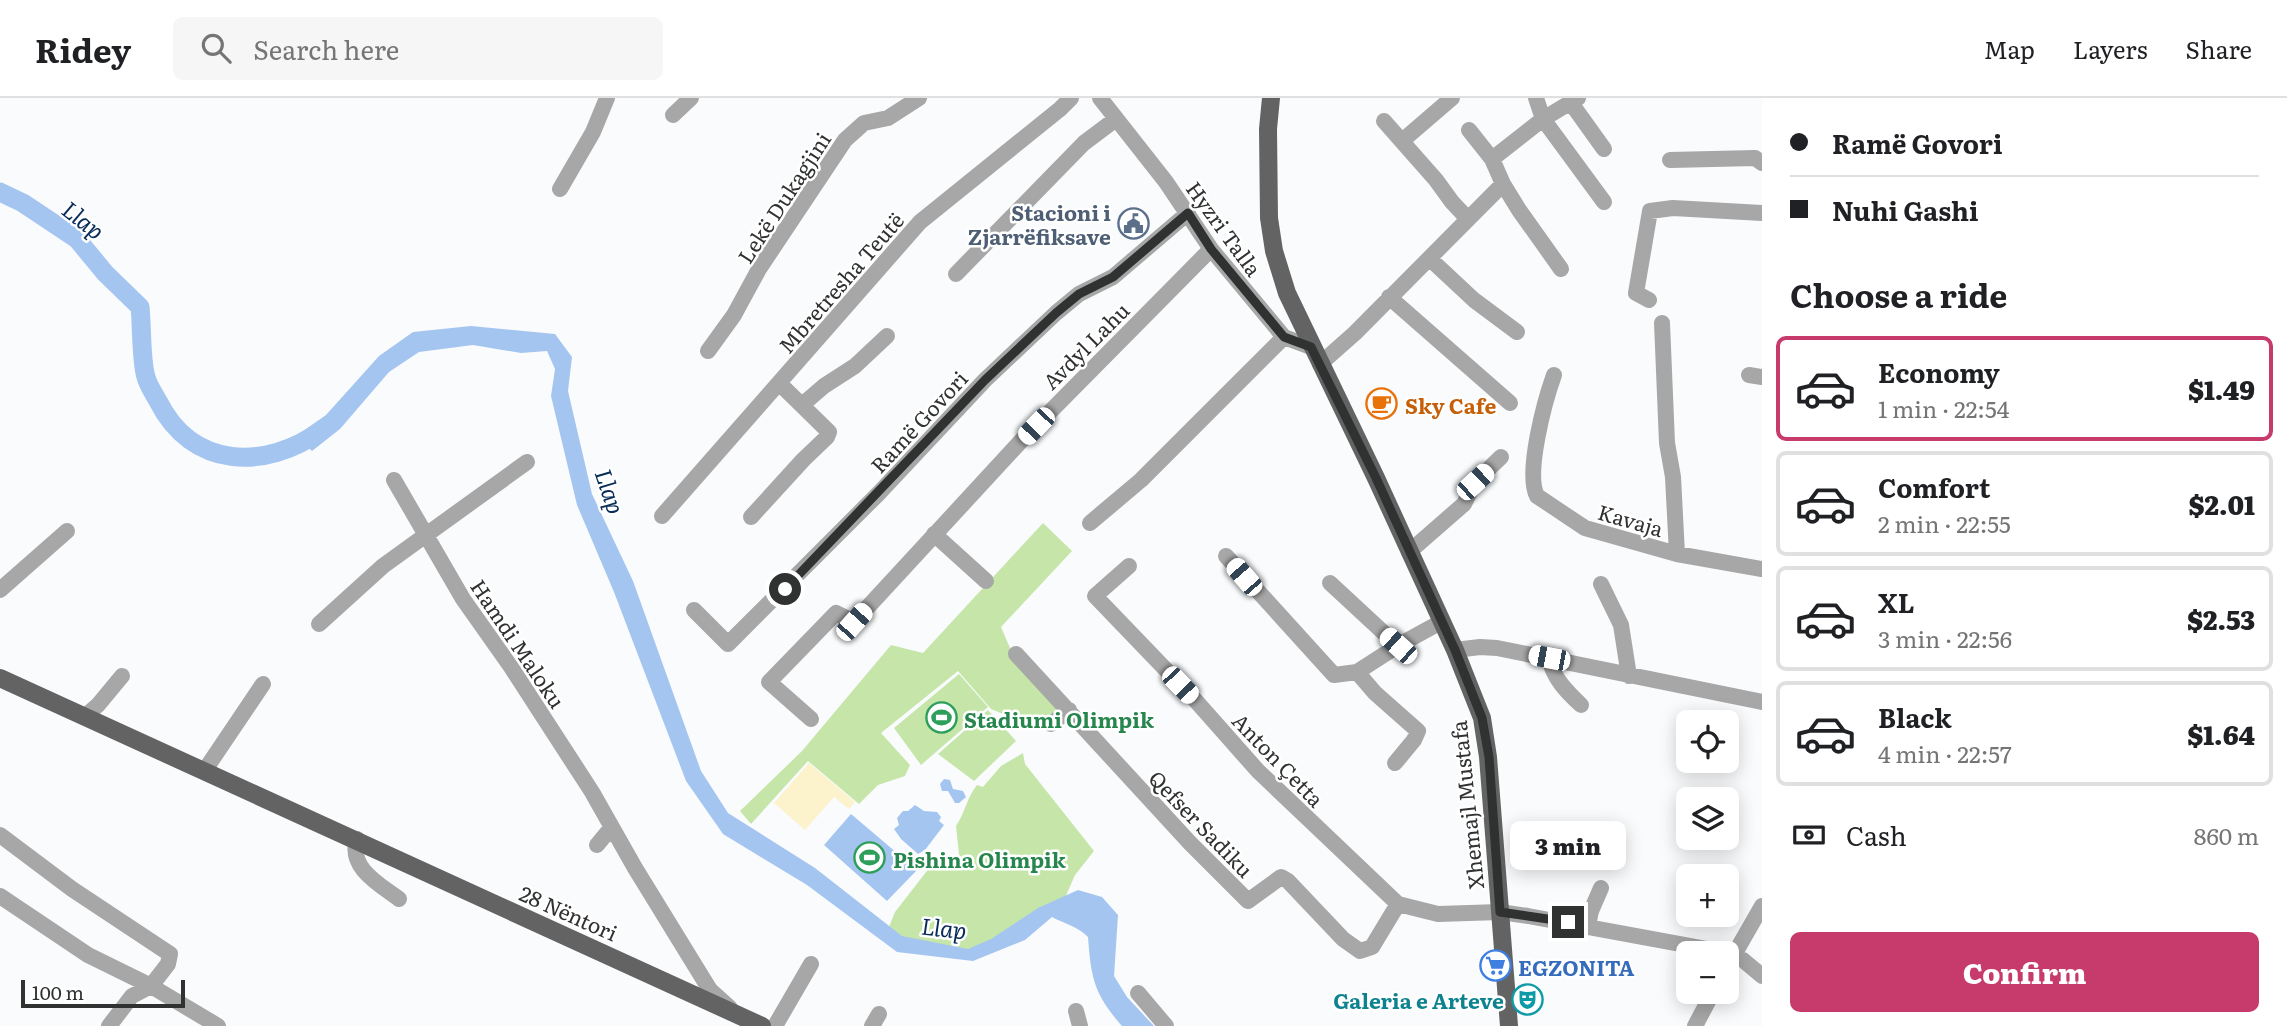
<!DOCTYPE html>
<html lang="en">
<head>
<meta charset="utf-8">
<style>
  body { margin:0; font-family:Literata,serif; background:#f6f6f6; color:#202124; height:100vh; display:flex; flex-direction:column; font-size:26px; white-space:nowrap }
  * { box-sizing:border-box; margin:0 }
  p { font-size:23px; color:#757577 }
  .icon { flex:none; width:38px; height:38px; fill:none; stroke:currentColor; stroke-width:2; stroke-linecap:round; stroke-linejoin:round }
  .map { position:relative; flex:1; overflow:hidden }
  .sheet { display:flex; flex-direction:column; background:#fff; width:525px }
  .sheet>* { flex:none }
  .guide { display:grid; align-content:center; height:154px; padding:0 28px; background:#fff }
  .fabs { position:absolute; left:1676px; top:612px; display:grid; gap:14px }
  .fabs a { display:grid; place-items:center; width:63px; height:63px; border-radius:10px; background:#fff; box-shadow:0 4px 18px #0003; font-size:35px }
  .scale { position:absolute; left:21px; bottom:18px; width:164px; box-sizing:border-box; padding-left:7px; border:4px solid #303131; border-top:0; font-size:19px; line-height:24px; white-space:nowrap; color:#303131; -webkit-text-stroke:5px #fff; paint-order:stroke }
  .end { position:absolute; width:32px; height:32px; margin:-16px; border:9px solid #303131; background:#fff; box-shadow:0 0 0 4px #fff }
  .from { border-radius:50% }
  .bubble { position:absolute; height:49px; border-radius:10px; background:#fff; box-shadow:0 4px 18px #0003; font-size:23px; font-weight:800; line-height:49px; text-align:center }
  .car { position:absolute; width:21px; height:42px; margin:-21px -10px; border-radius:9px; box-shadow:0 0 5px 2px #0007; background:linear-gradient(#fff 24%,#345 0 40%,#fff 0 76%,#345 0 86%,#fff 0) }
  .guide b { display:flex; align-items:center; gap:24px; height:66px; font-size:26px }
  .guide b+b { border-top:2px solid #e0e0e0 }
  .guide i { width:18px; height:18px; background:#202124 }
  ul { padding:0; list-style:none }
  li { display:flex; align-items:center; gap:21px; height:105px; margin:0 14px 10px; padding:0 14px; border:4px solid #e0e0e0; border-radius:10px }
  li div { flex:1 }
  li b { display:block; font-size:26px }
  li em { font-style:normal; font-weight:800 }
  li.selected { border-color:#c73b6c }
  li>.icon { width:63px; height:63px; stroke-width:1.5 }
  h2 { padding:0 28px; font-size:32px; line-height:84px }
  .pay { display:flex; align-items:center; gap:18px; height:77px; padding:0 28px; font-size:26px }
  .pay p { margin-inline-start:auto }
  .button { display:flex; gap:14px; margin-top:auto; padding:14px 28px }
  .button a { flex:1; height:80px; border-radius:10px; background:#c73b6c; color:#fff; font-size:28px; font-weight:800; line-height:80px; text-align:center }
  header { display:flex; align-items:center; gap:42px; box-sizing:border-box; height:98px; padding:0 35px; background:#fff; border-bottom:2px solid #e0e0e0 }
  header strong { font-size:33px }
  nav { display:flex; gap:38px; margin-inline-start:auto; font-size:24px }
  .search { width:490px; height:63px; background:#f6f6f6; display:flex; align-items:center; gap:18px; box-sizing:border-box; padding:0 24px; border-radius:10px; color:#757577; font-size:26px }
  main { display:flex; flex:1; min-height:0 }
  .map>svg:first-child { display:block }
  .green { fill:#c5e6a8 }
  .sand { fill:#fcf2cc }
  .water { fill:#a5c5f1 }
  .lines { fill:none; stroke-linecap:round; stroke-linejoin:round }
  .river { stroke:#a5c5f1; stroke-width:19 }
  .minor { stroke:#a8a7a7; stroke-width:16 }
  .major { stroke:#646363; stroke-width:18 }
  .route { stroke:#303131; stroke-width:9 }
  .labels { text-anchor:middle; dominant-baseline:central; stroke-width:5; stroke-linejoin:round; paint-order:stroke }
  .street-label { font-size:21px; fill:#303131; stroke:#fff }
  .service-label { font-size:21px; font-weight:bold; fill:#4e5e75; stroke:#fff; text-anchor:end }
  .food-label { font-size:21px; font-weight:bold; fill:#c56008; stroke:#fff; text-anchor:start }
  .leisure-label { font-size:21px; font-weight:bold; fill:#27864d; stroke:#fff; text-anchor:start }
  .shop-label { font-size:21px; font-weight:bold; fill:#366cbe; stroke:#fff; text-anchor:start }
  .culture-label { font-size:21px; font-weight:bold; fill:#0d838f; stroke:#fff; text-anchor:end }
  .water-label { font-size:23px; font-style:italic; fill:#082c58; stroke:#fff }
</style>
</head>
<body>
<header>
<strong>Ridey</strong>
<div class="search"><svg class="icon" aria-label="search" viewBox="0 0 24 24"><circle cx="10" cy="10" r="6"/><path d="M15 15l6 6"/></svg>Search here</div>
<nav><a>Map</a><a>Layers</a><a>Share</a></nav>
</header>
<main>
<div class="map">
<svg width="1762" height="928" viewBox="0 0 1762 928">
  <rect width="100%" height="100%" fill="#fafbfd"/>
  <!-- green -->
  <path class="green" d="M1043,425L1072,453L1001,529L1013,557L1061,610L1039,631L991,611L958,573L881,635L910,667L905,678L878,687L859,706L808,663L751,726L740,713L802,653L891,547L923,555Z
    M959,576L988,609L921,667L894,630Z
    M988,612L1016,643L974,683L938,656Z
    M1023,655L1025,666L1094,753L1075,777L1065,800L972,856L901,846L887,834L895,814L937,760L960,766L956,728C965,715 967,699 977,687L983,689L1001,668Z"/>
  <!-- sand -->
  <path class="sand" d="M809,665L855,704L849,711L834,699L805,732L774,705Z"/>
  <!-- water -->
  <path class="water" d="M471,228L555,236L572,259L568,293L592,396L633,483L701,673L728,715L815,770L902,838L968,851L991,841L1038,810L1078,792L1102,799L1118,817L1114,878L1127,899L1154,928H1122C1094,896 1091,880 1088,839C1077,828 1065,826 1052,819L1025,842L973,863L897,854L807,787L723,736L686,683L614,494L577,407L551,298L555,271L547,253L521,255L473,247L419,254L389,274L340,331L312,353L296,338L326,317L379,258L413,234Z
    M944,681L950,682L953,691L963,693L966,699L959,705H955L948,693H942L940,686Z
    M915,707L924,713L937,714L941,719L939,723L944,727L925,752L918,756L901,741L894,731L899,727L897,720L903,713H908Z
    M851,716L917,772L887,803L824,747Z"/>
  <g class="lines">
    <!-- river -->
    <path class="river" d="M0,94L23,105L77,141L105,175L140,209C142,227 141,264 146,279C148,287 154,296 158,303C192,371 265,373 322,332"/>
    <!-- minor -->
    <path class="minor" d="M1100,0L1166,84L1211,151L1284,239L1311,249
      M1536,0L1543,21L1604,104
      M1571,5L1604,51
      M673,17L691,0
      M1384,23L1436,82L1452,104L1467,120
      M1469,32L1492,61L1503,86L1519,112L1561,171
      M1402,43L1452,0
      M1492,61L1543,21L1578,0
      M1670,62L1755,60L1762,65
      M560,91L593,34L607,0
      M1430,161L1474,202L1517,234
      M956,176L1084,45L1116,21
      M1389,199L1510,305
      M1649,202L1636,195L1650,113L1673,110L1762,115
      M1662,225L1667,345L1673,379L1677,456
      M708,253L734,217L759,171L845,42L864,25L888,20L919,0
      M1320,266L1355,235L1503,86
      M1554,277C1545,302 1525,375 1537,398L1585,430L1677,456L1762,471
      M1749,277L1762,279
      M802,307L824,288L855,268L887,238
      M394,382L463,501L511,569L592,694L635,770L710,892L730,910
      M662,418L920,124L1060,11L1071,0
      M751,419L803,362L827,339L829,334L779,285
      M1090,425L1141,382L1284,239
      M934,436L986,483
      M1409,454L1464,406L1475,384L1501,359
      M1226,458L1334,577L1357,574L1399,547L1441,524
      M1129,468L1095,498L1196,603L1258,673L1398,806L1438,816L1500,814L1528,818L1718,853L1743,862L1762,878
      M1330,485L1398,548
      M1601,486L1621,527L1629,578
      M0,492L67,433
      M694,512L728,546L879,395L985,282L1056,215L1079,196L1113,179L1188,115
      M319,526L383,468L527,364
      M1455,552L1480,549L1497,550L1762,604
      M1016,556L1190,745L1248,803L1281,779L1288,783L1343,841L1360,853L1372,849L1398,806
      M1549,560C1553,580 1567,594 1581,607
      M1357,574L1375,595L1418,633L1414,642L1395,665
      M84,619L98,607L122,578
      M811,621L769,584L836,515L854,524L1021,343L1211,151
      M1051,626L1069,612
      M205,672L263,586
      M0,737L72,791L170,856L168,866L151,888L132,898L109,928
      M357,741C348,770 379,786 399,801
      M597,747L611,730
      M0,798L88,857L151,888L218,928
      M1588,828L1591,813L1601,790
      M1727,869L1762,808
      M1138,895L1166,928
      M1076,913L1080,928
      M775,928L811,866
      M872,928L879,916
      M1695,928L1713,894"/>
    <!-- major -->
    <path class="major" d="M1271,0L1268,31L1269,120L1274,153L1287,195L1376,380L1455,552L1482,620L1488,659L1509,928
      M0,580L762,928"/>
  </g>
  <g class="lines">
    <!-- route -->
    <path class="route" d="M785,491L985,282L1056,215L1079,196L1113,179L1188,115L1211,151L1284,239L1311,249L1376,380L1455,552L1482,620L1489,659L1500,814L1568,824"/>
  </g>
  <!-- icons -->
  <defs>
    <symbol id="civic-ring" viewBox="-11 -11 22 22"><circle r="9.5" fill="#fff" stroke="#5c6f8a" stroke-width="1.5"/><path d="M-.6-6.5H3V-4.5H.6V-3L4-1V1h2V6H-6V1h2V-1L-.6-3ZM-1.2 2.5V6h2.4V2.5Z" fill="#5c6f8a"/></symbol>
    <symbol id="cafe-ring" viewBox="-11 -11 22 22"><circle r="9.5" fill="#fff" stroke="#e8710a" stroke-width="1.5"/><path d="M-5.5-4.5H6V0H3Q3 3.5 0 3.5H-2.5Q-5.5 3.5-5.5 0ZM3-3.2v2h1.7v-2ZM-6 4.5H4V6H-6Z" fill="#e8710a"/></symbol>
    <symbol id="stadium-ring" viewBox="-11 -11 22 22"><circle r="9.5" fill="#fff" stroke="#2e9e5b" stroke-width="1.5"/><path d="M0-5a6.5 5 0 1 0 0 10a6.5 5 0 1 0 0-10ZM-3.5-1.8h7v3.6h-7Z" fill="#2e9e5b"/></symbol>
    <symbol id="supermarket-ring" viewBox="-11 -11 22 22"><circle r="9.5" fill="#fff" stroke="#3f7fe0" stroke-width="1.5"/><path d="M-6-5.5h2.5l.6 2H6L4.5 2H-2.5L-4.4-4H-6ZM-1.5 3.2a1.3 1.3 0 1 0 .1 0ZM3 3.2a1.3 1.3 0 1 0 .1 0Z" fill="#3f7fe0"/></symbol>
    <symbol id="theatre-ring" viewBox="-11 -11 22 22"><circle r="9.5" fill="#fff" stroke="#0f9aa8" stroke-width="1.5"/><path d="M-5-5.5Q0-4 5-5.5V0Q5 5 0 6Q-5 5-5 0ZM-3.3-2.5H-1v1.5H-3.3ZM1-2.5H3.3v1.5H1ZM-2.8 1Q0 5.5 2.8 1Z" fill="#0f9aa8"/></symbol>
  </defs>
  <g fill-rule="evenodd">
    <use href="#civic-ring" x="1116" y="108" width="35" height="35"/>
    <use href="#cafe-ring" x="1364" y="288" width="35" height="35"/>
    <use href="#stadium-ring" x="924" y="602" width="35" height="35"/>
    <use href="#stadium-ring" x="852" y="742" width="35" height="35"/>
    <use href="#supermarket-ring" x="1478" y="850" width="35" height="35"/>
    <use href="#theatre-ring" x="1510" y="884" width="35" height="35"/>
  </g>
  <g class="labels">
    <!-- street labels -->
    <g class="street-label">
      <text transform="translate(783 99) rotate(-57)">Lekë Dukagjini</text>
      <text transform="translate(1225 130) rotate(54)">Hyzri Talla</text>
      <text transform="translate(840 184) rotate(-49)">Mbretresha Teutë</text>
      <text transform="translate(1085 247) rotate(-45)">Avdyl Lahu</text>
      <text transform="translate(918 323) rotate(-47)">Ramë Govori</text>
      <text transform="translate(1631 421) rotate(16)">Kavaja</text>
      <text transform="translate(519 545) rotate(56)">Hamdi Maloku</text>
      <text transform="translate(1279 661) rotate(46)">Anton Çetta</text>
      <text transform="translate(1466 707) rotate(-96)">Xhemajl Mustafa</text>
      <text transform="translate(1202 725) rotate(46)">Qefser Sadiku</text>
      <text transform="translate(569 814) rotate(24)">28 Nëntori</text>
    </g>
    <!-- service labels -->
    <g class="service-label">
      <text x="1111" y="113">Stacioni i<tspan x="1111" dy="24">Zjarrëfiksave</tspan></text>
    </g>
    <!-- food labels -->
    <g class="food-label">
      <text x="1405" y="306">Sky Cafe</text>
    </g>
    <!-- leisure labels -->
    <g class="leisure-label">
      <text x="964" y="620">Stadiumi Olimpik</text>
      <text x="893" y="760">Pishina Olimpik</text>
    </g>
    <!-- shop labels -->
    <g class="shop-label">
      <text x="1518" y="868">EGZONITA</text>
    </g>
    <!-- culture labels -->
    <g class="culture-label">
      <text x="1504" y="901">Galeria e Arteve</text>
    </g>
    <!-- water labels -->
    <g class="water-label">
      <text transform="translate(84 121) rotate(38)">Llap</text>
      <text transform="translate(611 393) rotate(71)">Llap</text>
      <text transform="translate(944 829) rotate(6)">Llap</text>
    </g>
  </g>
</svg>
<div class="fabs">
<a><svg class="icon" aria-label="locate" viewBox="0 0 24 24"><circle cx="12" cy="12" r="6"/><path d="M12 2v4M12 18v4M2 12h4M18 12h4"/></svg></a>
<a><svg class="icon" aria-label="layers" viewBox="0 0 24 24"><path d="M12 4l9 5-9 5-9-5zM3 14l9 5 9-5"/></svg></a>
<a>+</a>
<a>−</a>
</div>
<div class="scale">100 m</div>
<i class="end from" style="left:785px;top:491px"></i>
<i class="end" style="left:1568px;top:824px"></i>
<div class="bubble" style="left:1510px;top:723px;width:116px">3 min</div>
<i class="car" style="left:1036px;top:328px;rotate:224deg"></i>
<i class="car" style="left:1475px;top:384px;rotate:47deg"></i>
<i class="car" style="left:1244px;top:479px;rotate:319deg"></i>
<i class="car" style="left:854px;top:524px;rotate:42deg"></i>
<i class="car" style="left:1398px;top:548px;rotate:312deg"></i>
<i class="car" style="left:1549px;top:560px;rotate:281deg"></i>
<i class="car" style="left:1180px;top:587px;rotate:136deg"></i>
</div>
<section class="sheet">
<div class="guide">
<b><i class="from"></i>Ramë Govori</b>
<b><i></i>Nuhi Gashi</b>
</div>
<h2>Choose a ride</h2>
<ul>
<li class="selected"><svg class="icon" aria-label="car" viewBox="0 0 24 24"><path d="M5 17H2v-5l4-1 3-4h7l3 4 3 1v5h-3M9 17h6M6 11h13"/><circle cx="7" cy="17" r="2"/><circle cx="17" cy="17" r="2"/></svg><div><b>Economy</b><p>1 min · 22:54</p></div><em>$1.49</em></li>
<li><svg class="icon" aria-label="car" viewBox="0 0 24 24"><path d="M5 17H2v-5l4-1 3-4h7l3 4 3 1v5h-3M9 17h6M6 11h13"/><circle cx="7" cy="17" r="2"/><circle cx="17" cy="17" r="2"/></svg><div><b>Comfort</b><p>2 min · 22:55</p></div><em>$2.01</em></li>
<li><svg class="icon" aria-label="car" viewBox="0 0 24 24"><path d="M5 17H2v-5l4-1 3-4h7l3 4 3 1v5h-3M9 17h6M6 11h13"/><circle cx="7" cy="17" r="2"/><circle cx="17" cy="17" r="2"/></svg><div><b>XL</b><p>3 min · 22:56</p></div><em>$2.53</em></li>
<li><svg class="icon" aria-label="car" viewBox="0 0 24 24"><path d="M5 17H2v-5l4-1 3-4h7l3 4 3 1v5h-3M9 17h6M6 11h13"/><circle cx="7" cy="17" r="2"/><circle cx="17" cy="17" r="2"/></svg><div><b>Black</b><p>4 min · 22:57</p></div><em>$1.64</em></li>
</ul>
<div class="pay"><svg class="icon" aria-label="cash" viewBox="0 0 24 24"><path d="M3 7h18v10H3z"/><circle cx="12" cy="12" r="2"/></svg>Cash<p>860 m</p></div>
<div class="button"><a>Confirm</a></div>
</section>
</main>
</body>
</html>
